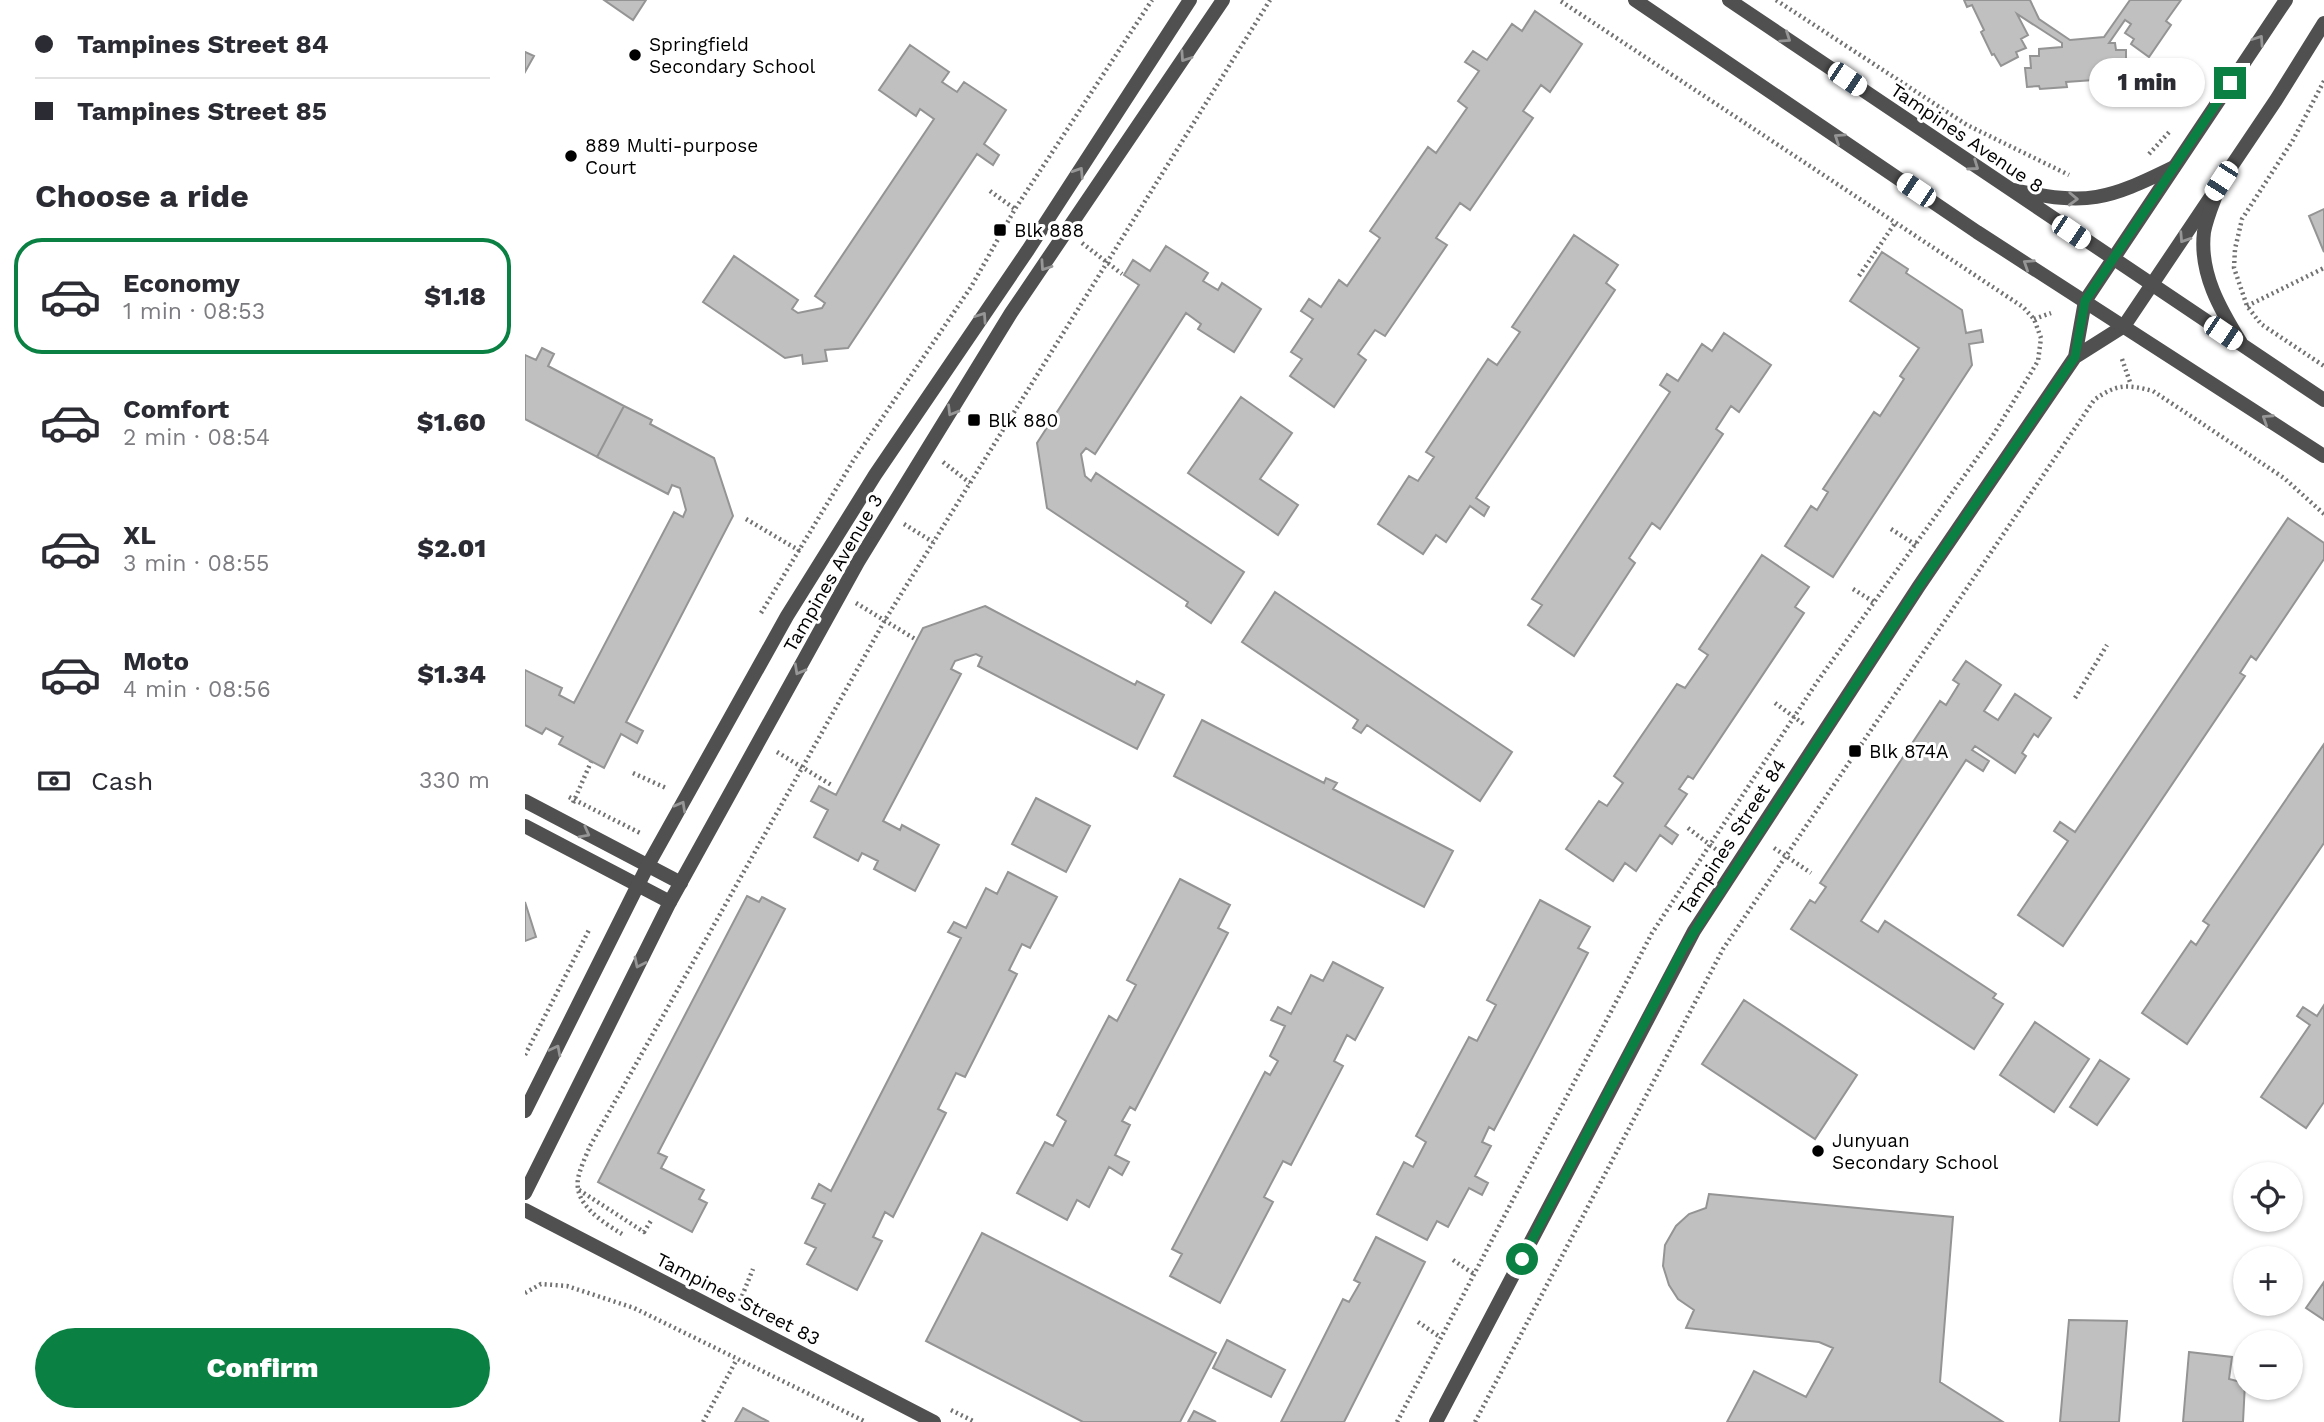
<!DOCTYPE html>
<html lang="en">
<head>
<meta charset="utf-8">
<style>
  body { margin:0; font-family:"Work Sans",sans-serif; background:#f2f2f3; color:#2b2b33; height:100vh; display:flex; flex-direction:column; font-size:26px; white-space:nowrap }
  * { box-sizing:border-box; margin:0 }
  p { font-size:23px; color:#7c7c81 }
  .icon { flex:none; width:38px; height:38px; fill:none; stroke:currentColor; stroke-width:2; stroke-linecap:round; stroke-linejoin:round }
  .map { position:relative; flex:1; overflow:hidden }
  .sheet { display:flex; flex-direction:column; background:#fff; width:525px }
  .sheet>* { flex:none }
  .guide { display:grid; align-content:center; height:154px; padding:0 35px; background:#fff }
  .tools { position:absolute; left:1708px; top:1162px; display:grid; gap:14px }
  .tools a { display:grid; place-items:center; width:70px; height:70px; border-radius:50%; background:#fff; box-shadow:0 2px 5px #0004; font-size:35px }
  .end { position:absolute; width:32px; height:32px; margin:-16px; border:9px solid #0b8043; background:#fff; box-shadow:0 0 0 4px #fff }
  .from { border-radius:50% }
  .bubble { position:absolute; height:49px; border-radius:24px; background:#fff; box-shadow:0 2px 5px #0004; font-size:23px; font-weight:800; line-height:49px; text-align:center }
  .car { position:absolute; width:21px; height:42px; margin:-21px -10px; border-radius:9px; box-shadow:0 0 5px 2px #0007; background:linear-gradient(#fff 24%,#345 0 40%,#fff 0 76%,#345 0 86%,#fff 0) }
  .guide b { display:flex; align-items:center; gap:24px; height:66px; font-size:26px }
  .guide b+b { border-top:2px solid #e1e1e2 }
  .guide i { width:18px; height:18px; background:#2b2b33 }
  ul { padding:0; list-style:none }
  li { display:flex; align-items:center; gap:21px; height:116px; margin:0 14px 10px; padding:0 21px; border:4px solid transparent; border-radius:28px }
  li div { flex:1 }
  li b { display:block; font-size:26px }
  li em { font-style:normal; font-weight:800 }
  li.active { border-color:#0b8043 }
  li>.icon { width:63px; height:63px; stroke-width:1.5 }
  h2 { padding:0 35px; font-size:32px; line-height:84px }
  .pay { display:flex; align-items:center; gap:18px; height:77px; padding:0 35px; font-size:26px }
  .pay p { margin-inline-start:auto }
  .action { display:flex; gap:14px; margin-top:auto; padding:14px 35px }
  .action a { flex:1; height:80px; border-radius:42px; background:#0b8043; color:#fff; font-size:28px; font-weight:800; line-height:80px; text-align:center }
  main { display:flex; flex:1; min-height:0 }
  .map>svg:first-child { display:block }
  .building { fill:#c0c0c0; stroke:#949494; stroke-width:2 }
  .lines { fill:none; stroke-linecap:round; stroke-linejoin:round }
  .path { stroke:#727272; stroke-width:4.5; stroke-dasharray:2 3.5; stroke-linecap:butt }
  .minor { stroke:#505050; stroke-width:14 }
  .tertiary { stroke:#505050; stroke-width:14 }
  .oneway { stroke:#969696 }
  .route { stroke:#0b8043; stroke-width:9 }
  .poi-dot { fill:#000; stroke:#fff; stroke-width:2.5 }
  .labels { text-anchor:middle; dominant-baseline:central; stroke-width:6; stroke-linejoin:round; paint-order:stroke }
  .poi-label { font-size:19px; fill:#000; stroke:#fff; text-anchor:start }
  .street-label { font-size:19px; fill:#000; stroke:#fff }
</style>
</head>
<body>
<main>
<section class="sheet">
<div class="guide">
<b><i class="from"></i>Tampines Street 84</b>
<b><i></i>Tampines Street 85</b>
</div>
<h2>Choose a ride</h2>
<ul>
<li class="active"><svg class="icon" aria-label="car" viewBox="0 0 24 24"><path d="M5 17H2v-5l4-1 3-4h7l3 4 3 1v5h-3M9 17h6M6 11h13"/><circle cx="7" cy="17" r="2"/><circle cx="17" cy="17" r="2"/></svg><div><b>Economy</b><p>1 min · 08:53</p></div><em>$1.18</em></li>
<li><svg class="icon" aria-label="car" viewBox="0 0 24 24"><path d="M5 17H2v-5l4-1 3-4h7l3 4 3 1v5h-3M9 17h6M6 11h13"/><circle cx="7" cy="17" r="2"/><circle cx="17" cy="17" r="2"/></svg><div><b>Comfort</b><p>2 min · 08:54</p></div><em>$1.60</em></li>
<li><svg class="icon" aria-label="car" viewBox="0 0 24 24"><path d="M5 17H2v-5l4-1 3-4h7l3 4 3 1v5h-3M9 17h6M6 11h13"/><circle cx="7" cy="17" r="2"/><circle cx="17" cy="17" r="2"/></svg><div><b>XL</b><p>3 min · 08:55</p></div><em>$2.01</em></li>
<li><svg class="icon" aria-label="car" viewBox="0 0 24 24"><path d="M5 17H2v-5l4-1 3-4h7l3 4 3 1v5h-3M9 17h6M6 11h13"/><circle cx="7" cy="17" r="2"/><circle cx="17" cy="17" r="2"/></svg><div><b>Moto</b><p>4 min · 08:56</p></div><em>$1.34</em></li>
</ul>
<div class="pay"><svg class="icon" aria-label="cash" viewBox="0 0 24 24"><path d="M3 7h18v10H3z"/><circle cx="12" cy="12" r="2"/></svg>Cash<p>330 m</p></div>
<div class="action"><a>Confirm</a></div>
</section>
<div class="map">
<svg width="1799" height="1422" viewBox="0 0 1799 1422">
  <rect width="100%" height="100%" fill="#fff"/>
  <!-- building -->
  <path class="building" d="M79,0H121L108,20Z
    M1439,0H1505L1514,19L1545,40L1579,37L1605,0H1656L1641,21L1646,25L1624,57L1606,44L1609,39L1600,33L1606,24L1600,20L1584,43H1590L1591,50H1601V61L1608,60L1609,81L1569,83V80L1541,82L1542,87L1515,89L1514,86L1502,87L1500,68H1506L1505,56H1514V49L1537,47V43L1492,14L1503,35L1496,39L1501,48L1491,52L1493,57L1476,66L1469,54L1467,55L1456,32L1459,30L1447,5L1442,7Z
    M1010,11L1057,44L1025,92L1016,85L998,111L1008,118L945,210L935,203L911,238L922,245L860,336L850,330L833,354L841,360L809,407L765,376L777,359L766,352L788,319L776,311L784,299L796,307L814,280L822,286L855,238L845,231L903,147L911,153L942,108L933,101L954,71L940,62L948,51L962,60L987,24L997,31Z
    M385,45L424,72L417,82L432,92L439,82L481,110L459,144L474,155L468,165L452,154L323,348L300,350L302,361L278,364L277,355L260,358L178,302L209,256L273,300L267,309L273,313L297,308L300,303L290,296L409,119L395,109L391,116L354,90Z
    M0,52L9,56L0,72Z
    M1799,209V252L1784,216Z
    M1049,235L1093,265L1081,283L1090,290L951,498L964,507L959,516L945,506L921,542L911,535L898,554L853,524L884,476L893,481L909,457L901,452L963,359L972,365L995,332L987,327Z
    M641,246L683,273L678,281L693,290L697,283L736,309L709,352L673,329L676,324L661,313L570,454L561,448L556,454L560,476L566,481L571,473L719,572L686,623L661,606L663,602L522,508L512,443L614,285L599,275L608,260L625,271Z
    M1357,252L1383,269L1381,273L1437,310L1441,333L1456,330L1458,342L1444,344L1447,365L1308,577L1260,546L1286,506L1292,510L1303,492L1298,489L1349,412L1355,416L1379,379L1375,376L1394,348L1325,301Z
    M1199,333L1246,365L1214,412L1206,406L1191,429L1198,434L1135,529L1127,523L1104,558L1110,563L1049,656L1003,625L1017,605L1007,599L1145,392L1135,385L1142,374L1153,381L1177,344L1187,351Z
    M17,348L29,354L23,366L99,406L72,457L0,419V355L11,360Z
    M716,397L767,433L735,479L773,505L753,535L663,473Z
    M99,406L127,420L125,424L189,458L208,516L101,722L118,731L112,743L96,734L79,768L34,744L38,737L21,728L17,734L0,725V670L37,688L34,695L49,703L149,512L158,517L161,510L155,488L147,485L143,494L72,457Z
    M1763,518L1799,543V559L1731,660L1726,656L1715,673L1720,676L1538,946L1493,915L1543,841L1529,831L1535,822L1550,832Z
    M1237,555L1284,587L1270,607L1279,613L1168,779L1163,776L1154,789L1162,794L1140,826L1153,835L1147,844L1135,835L1111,871L1100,863L1088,881L1041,849L1074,801L1082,806L1098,783L1089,776L1152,684L1160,688L1183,655L1174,649Z
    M750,592L987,752L955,801L842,725L836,733L828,728L833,720L717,642Z
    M460,606L610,685L612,681L639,695L612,749L453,666L457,657L451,654L430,661L426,669L436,674L358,821L375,830L377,825L414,845L390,891L349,869L353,861L337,853L333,861L289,837L303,810L286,801L294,786L311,795L398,628Z
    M1441,661L1476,685L1459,711L1473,720L1490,694L1526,718L1513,737L1509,734L1497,753L1501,756L1490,773L1450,746L1447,750L1464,761L1458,771L1441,760L1336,921L1353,932L1360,921L1471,994L1468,998L1478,1004L1449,1049L1266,929L1285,900L1290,903L1301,887L1295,883L1415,701L1421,705L1434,684L1428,680Z
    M677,720L799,783L801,778L812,783L808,789L928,851L899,907L649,776Z
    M1799,744V843L1662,1044L1617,1013L1666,941L1671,945L1684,925L1678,921Z
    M511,798L565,826L541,872L487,844Z
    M483,872L532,897L505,948L497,944L484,970L492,974L440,1077L431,1073L413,1109L421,1113L368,1217L360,1212L348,1237L357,1241L332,1290L282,1264L291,1248L280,1243L300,1204L287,1198L294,1184L306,1191L436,938L423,932L429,922L441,928L461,888L472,894Z
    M655,879L705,905L693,928L703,933L610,1110L605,1107L597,1121L605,1125L590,1155L604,1162L597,1175L584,1167L564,1207L552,1200L542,1220L492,1193L520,1142L528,1146L541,1121L532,1115L584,1016L592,1021L611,985L602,980Z
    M222,896L234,902L237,897L260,909L133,1153L142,1157L136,1168L179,1190L174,1199L182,1203L167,1232L73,1182Z
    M1015,900L1065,927L1053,948L1063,953L969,1130L964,1127L957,1142L966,1146L950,1176L963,1183L957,1195L944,1188L923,1227L912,1221L902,1240L852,1214L879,1162L888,1167L901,1142L891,1136L944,1037L952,1041L971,1005L962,1000Z
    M0,902L11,937L0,941Z
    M808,962L858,988L830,1040L822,1035L809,1061L818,1066L766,1165L758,1161L739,1197L748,1202L695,1303L645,1276L657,1254L647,1249L740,1072L745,1075L753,1061L745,1056L760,1026L746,1020L753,1007L766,1014L786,975L798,981Z
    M1219,1000L1332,1075L1290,1139L1177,1064Z
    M1799,1005V1102L1781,1128L1736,1097L1785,1025L1772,1016L1778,1007L1792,1016Z
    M1510,1022L1564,1059L1529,1112L1475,1075Z
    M1575,1060L1604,1079L1572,1125L1545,1107Z
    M1184,1194L1428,1217L1415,1382L1478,1422H1202L1229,1371L1281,1397L1308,1348L1294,1342L1161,1328L1169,1310L1153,1299L1144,1285L1138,1266L1140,1245L1151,1226L1164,1214L1181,1208Z
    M457,1233L691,1353L655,1422H558L401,1341Z
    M851,1237L900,1262L819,1422H756L818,1299L824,1302L835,1283L829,1280Z
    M1799,1282V1320L1781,1308Z
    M1544,1320L1602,1321L1594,1422H1535Z
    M702,1340L760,1370L746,1397L688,1368Z
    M1664,1352L1707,1357L1704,1379L1720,1383L1718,1422H1658Z
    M218,1408L244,1422H210Z
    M669,1411L691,1422H663Z"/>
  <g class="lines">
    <!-- path -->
    <path class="path" d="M1251,0L1442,125L1544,175
      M1799,81L1768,140L1717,219L1710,249L1709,268L1722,306L1736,324L1799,366
      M1624,154L1646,130
      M465,191L490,209
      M557,243L597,274
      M1334,276L1370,223
      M1722,306L1799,268
      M1509,319L1526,313
      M1597,359L1606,385
      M418,462L445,483
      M221,519L275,551
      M379,524L408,542
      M1366,529L1391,545
      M1328,589L1349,602
      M331,603L390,639
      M236,613L328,461L446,287L490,209L627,0
      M1550,698L1582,645
      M1250,703L1280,725
      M252,752L308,786
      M108,773L141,788
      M44,797L115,833
      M48,803L66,762
      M1163,828L1197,854
      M1249,848L1286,873
      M0,1055L65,928
      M54,1190L119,1232L127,1219
      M97,1234C78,1222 49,1205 53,1179C55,1168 61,1156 65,1146L360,620L745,0
      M928,1260L949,1274
      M0,1293L16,1284L42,1286L109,1308L341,1422
      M215,1301L228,1269
      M893,1322L915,1337
      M426,1410L450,1422
      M178,1422L212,1359
      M872,1422L1127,933L1292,682L1467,437L1513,361L1516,338L1509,319L1498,307L1034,0
      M950,1422L1198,949L1569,400C1591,384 1602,384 1628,391L1759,478L1799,514"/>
    <!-- minor -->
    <path class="minor" d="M1550,357L1560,301L1761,0
      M0,801L156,883
      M0,826L145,902
      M0,1210L409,1422
      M911,1422L1169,931L1394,586L1550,357L1599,326L1751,100L1799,23"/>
    <!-- tertiary -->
    <path class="tertiary" d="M1110,0L1452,232L1799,456
      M1204,0L1799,400
      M1696,181C1691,197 1682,215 1679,232C1674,273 1695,309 1716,343
      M1489,190C1563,206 1582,200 1649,167
      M0,1111L123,865L262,616L350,475L503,250L665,0
      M0,1193L145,902L333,562L486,313L698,0"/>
  </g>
  <!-- one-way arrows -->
  <defs><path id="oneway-chevron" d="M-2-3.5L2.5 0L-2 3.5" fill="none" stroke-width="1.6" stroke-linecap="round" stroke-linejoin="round" transform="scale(1.75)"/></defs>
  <g class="oneway">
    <use href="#oneway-chevron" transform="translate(1261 38) rotate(34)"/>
    <use href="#oneway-chevron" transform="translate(1734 40) rotate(-56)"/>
    <use href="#oneway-chevron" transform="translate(660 57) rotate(124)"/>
    <use href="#oneway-chevron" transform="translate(1314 138) rotate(-146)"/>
    <use href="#oneway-chevron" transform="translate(1449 166) rotate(35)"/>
    <use href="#oneway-chevron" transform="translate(554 172) rotate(-57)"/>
    <use href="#oneway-chevron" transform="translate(1548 199) rotate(2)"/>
    <use href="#oneway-chevron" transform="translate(1659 238) rotate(123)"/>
    <use href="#oneway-chevron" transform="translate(1503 264) rotate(-147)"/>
    <use href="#oneway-chevron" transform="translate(520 266) rotate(124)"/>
    <use href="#oneway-chevron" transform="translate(457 317) rotate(-56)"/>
    <use href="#oneway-chevron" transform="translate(427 411) rotate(121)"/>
    <use href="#oneway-chevron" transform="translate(1742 419) rotate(-147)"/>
    <use href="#oneway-chevron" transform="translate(274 670) rotate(119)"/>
    <use href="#oneway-chevron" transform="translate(156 806) rotate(-61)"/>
    <use href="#oneway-chevron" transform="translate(60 833) rotate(28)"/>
    <use href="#oneway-chevron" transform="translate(114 963) rotate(116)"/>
    <use href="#oneway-chevron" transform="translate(31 1050) rotate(-63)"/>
  </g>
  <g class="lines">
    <!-- route -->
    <path class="route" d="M997,1259L1158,949L1394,586L1550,357L1560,301L1705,83"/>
  </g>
  <!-- markers -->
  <g class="poi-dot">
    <circle cx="110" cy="55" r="7"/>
    <circle cx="46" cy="156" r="7"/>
    <rect x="468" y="223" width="14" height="14" rx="3.5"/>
    <rect x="442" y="413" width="14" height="14" rx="3.5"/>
    <rect x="1323" y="744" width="14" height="14" rx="3.5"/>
    <circle cx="1293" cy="1151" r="7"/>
  </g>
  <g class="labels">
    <!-- poi labels -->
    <g class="poi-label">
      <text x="124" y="44">Springfield<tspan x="124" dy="22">Secondary School</tspan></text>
      <text x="60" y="145">889 Multi-purpose<tspan x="60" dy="22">Court</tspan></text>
      <text x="489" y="230">Blk 888</text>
      <text x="463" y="420">Blk 880</text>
      <text x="1344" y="751">Blk 874A</text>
      <text x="1307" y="1140">Junyuan<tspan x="1307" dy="22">Secondary School</tspan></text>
    </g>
    <!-- street labels -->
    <g class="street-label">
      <text transform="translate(1442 138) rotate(34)">Tampines Avenue 8</text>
      <text transform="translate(308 573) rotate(-60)">Tampines Avenue 3</text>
      <text transform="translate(1207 837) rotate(-57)">Tampines Street 84</text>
      <text transform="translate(213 1299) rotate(27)">Tampines Street 83</text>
    </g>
  </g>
</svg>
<div class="tools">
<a><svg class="icon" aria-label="locate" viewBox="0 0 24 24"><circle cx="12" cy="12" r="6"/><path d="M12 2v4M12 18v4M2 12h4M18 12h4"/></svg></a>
<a>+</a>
<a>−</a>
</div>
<i class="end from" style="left:997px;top:1259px"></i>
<i class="end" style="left:1705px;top:83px"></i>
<div class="bubble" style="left:1564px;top:58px;width:116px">1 min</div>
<i class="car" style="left:1322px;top:79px;rotate:124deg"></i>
<i class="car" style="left:1696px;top:181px;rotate:213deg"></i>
<i class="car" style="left:1391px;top:190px;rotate:304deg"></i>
<i class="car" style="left:1546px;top:232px;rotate:124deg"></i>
<i class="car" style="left:1698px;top:333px;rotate:124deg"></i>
</div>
</main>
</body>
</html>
